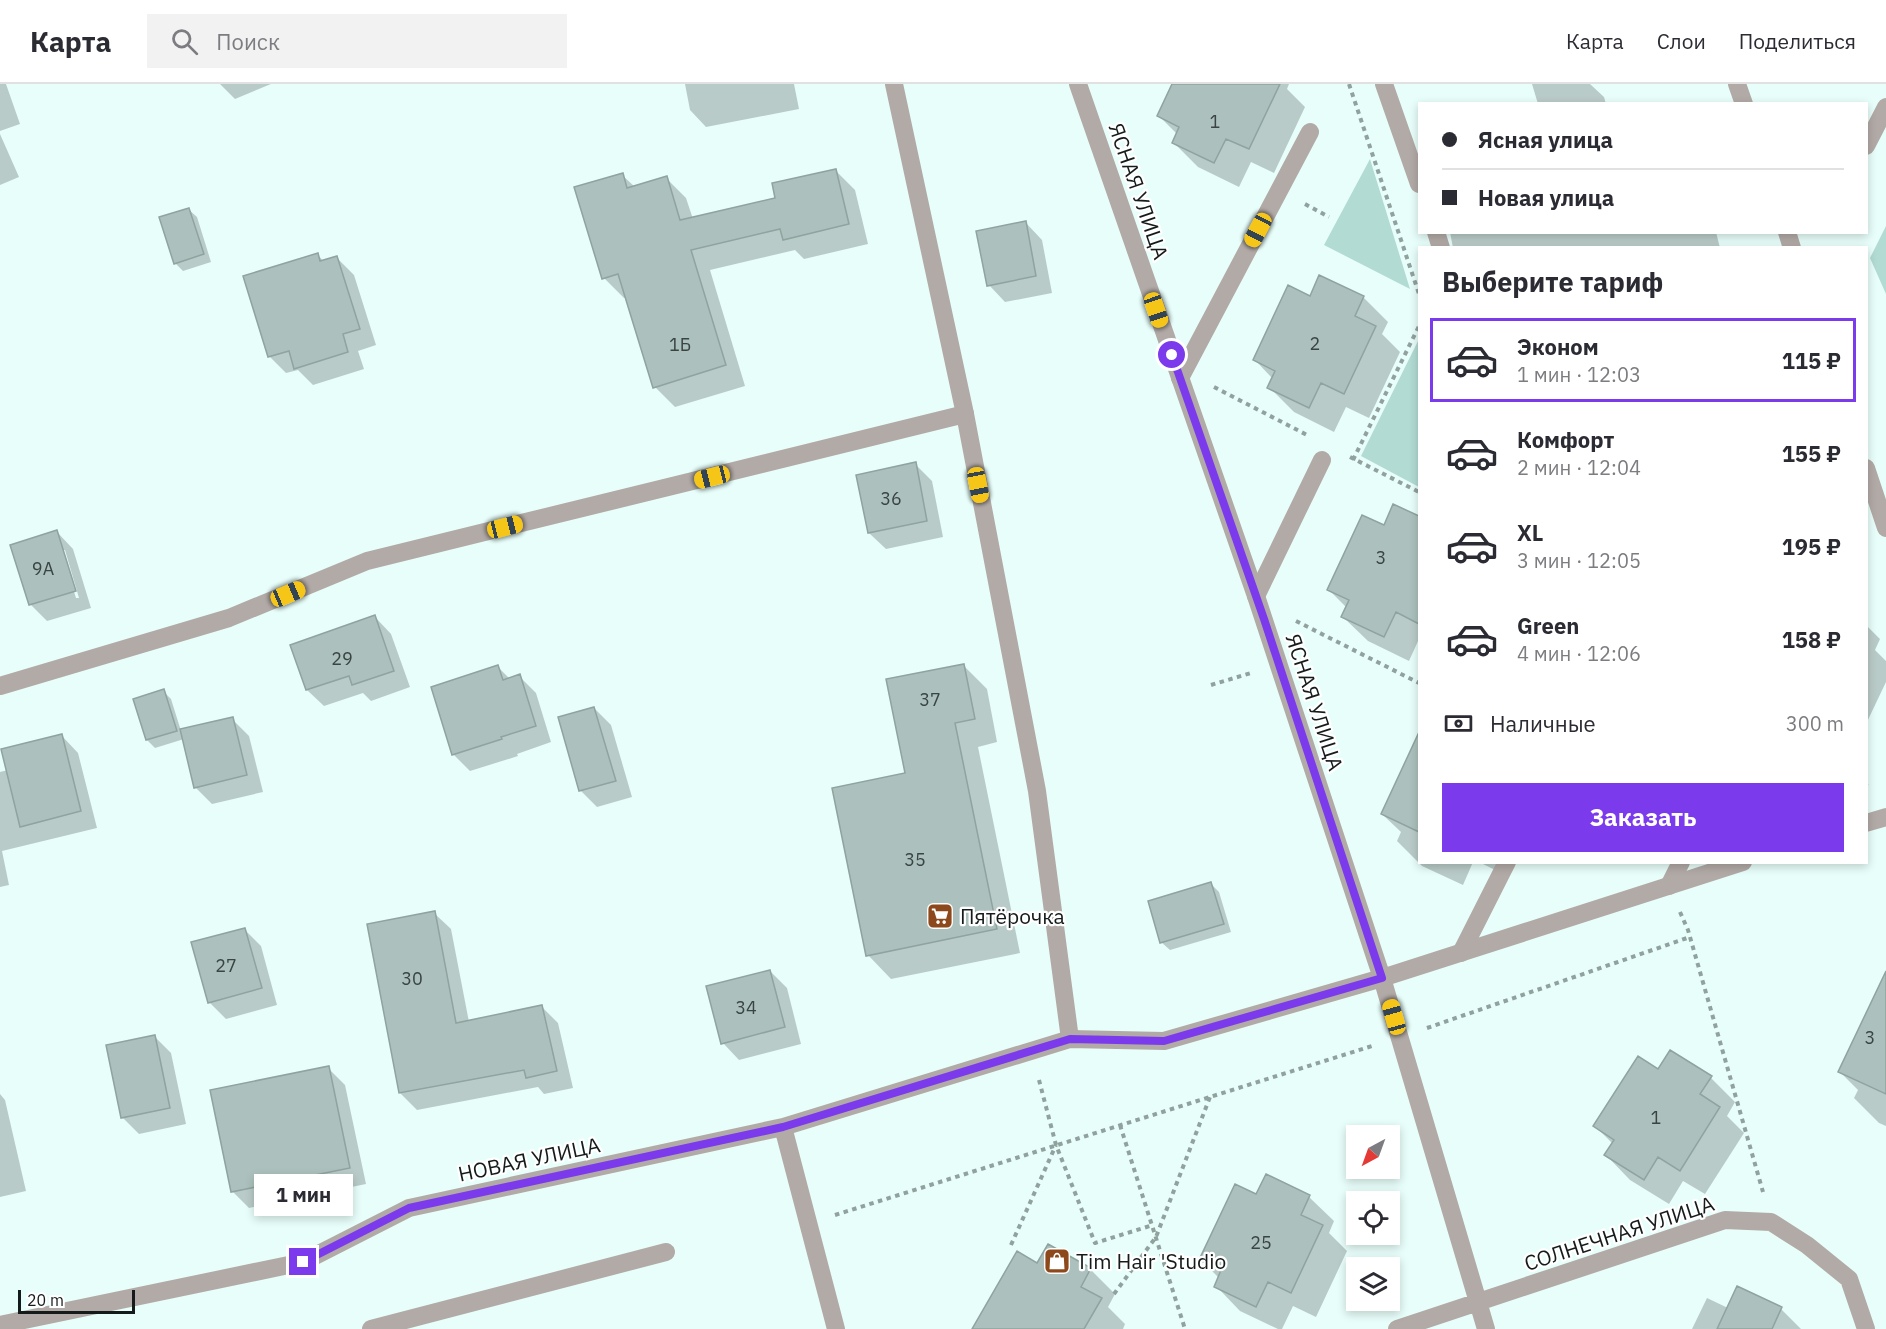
<!DOCTYPE html>
<html lang="ru">
<head>
<meta charset="utf-8">
<style>
  body { margin:0; font-family:"IBM Plex Sans",sans-serif; background:#f2f2f3; color:#2b2b33; height:100vh; display:flex; flex-direction:column; font-size:22px; white-space:nowrap }
  * { box-sizing:border-box; margin:0 }
  p { font-size:20px; color:#7c7c81 }
  .icon { flex:none; width:33px; height:33px; fill:none; stroke:currentColor; stroke-width:2; stroke-linecap:round; stroke-linejoin:round }
  .map { position:relative; flex:1; overflow:hidden }
  .drawer { position:absolute; left:1418px; top:162px; width:450px; height:618px; display:flex; flex-direction:column; background:#fff; border-radius:0px; box-shadow:0 3px 9px #0003 }
  .drawer>* { flex:none }
  .guide { position:absolute; left:1418px; top:18px; width:450px; height:132px; border-radius:0px; box-shadow:0 3px 9px #0003; display:grid; align-content:center; height:132px; padding:0 24px; background:#fff }
  .needle { width:39px; rotate:221deg }
  .fabs { position:absolute; left:1346px; top:1041px; display:grid; gap:12px }
  .fabs a { display:grid; place-items:center; width:54px; height:54px; border-radius:0px; background:#fff; box-shadow:0 3px 9px #0003; font-size:30px }
  .scale { position:absolute; left:18px; bottom:15px; width:117px; box-sizing:border-box; padding-left:6px; border:3px solid #141b1a; border-top:0; font-size:16px; line-height:21px; white-space:nowrap; color:#141b1a; -webkit-text-stroke:4px #fff; paint-order:stroke }
  .end { position:absolute; width:27px; height:27px; margin:-14px; border:8px solid #7c3aed; background:#fff; box-shadow:0 0 0 3px #fff }
  .from { border-radius:50% }
  .bubble { position:absolute; height:42px; border-radius:0px; background:#fff; box-shadow:0 3px 9px #0003; font-size:20px; font-weight:800; line-height:42px; text-align:center }
  .car { position:absolute; width:18px; height:36px; margin:-18px -9px; border-radius:8px; box-shadow:0 0 4px 2px #0007; background:linear-gradient(#f5c518 24%,#345 0 40%,#f5c518 0 76%,#345 0 86%,#f5c518 0) }
  .guide b { display:flex; align-items:center; gap:21px; height:57px; font-size:22px }
  .guide b+b { border-top:2px solid #e1e1e2 }
  .guide i { width:15px; height:15px; background:#2b2b33 }
  ul { padding:0; list-style:none }
  li { display:flex; align-items:center; gap:18px; height:84px; margin:0 12px 9px; padding:0 12px; border:3px solid transparent; border-radius:0px }
  li div { flex:1 }
  li b { display:block; font-size:22px }
  li em { font-style:normal; font-weight:800 }
  li.selected { border-color:#7c3aed }
  li>.icon { width:54px; height:54px; stroke-width:1.5 }
  h2 { padding:0 24px; font-size:27px; line-height:72px }
  .pay { display:flex; align-items:center; gap:15px; height:66px; padding:0 24px; font-size:22px }
  .pay p { margin-inline-start:auto }
  .action { display:flex; gap:12px; margin-top:auto; padding:12px 24px }
  .action a { flex:1; height:69px; border-radius:0px; background:#7c3aed; color:#fff; font-size:24px; font-weight:800; line-height:69px; text-align:center }
  header { display:flex; align-items:center; gap:36px; box-sizing:border-box; height:84px; padding:0 30px; background:#fff; border-bottom:2px solid #e1e1e2 }
  header strong { font-size:28px }
  nav { display:flex; gap:33px; margin-inline-start:auto; font-size:21px }
  .search { width:420px; height:54px; background:#f2f2f3; display:flex; align-items:center; gap:15px; box-sizing:border-box; padding:0 21px; border-radius:0px; color:#7c7c81; font-size:22px }
  .map>svg:first-child { display:block }
  .green { fill:#b2dbd4 }
  .shadow { fill:#0003; fill-rule:evenodd }
  .building { fill:#acc1bd; stroke:#8fa39f; stroke-width:1.5 }
  .lines { fill:none; stroke-linecap:round; stroke-linejoin:round }
  .path { stroke:#91a19e; stroke-width:4; stroke-dasharray:4.5 4.5; stroke-linecap:butt }
  .service { stroke:#b2aaa6; stroke-width:18 }
  .minor { stroke:#b2aaa6; stroke-width:18 }
  .tertiary { stroke:#b2aaa6; stroke-width:18 }
  .route { stroke:#7c3aed; stroke-width:8 }
  .labels { text-anchor:middle; dominant-baseline:central; stroke-width:4.5; stroke-linejoin:round; paint-order:stroke }
  .number-label { font-size:18px; fill:#3a4443 }
  .street-label { font-size:21px; fill:#141b1a; stroke:#fff }
  .poi-label { font-size:21px; fill:#141b1a; stroke:#fff; text-anchor:start }
</style>
</head>
<body>
<header>
<strong>Карта</strong>
<div class="search"><svg class="icon" aria-label="search" viewBox="0 0 24 24"><circle cx="10" cy="10" r="6"/><path d="M15 15l6 6"/></svg>Поиск</div>
<nav><a>Карта</a><a>Слои</a><a>Поделиться</a></nav>
</header>
<div class="map">
<svg width="1886" height="1245" viewBox="0 0 1886 1245">
  <rect width="100%" height="100%" fill="#e8fefa"/>
  <!-- green -->
  <path class="green" d="M1370,75L1410,205L1324,161Z
    M1886,142V210L1870,174Z
    M1419,255V403L1361,372Z"/>
  <!-- shadow -->
  <path class="shadow" d="M0,0H6L20,40L0,47Z
    M220,0H271L235,15Z
    M685,0H794L799,25L706,43L690,26Z
    M1174,0H1289L1287,5L1305,23L1274,89L1251,78L1239,103L1198,83L1174,59L1177,50L1159,32Z
    M1532,0H1590L1604,13L1606,20H1538Z
    M0,50L19,93L0,101Z
    M835,86L855,106L868,160L804,175L795,166L710,186L745,302L675,323L655,303L627,213L624,214L604,194L622,91L635,103L666,94L686,114L693,135L777,115Z
    M188,125L197,133L211,178L183,187L175,179Z
    M1026,139L1042,156L1052,209L1005,218L989,201Z
    M1450,148H1716L1720,164H1453Z
    M318,171L324,178L337,174L354,191L376,261L358,267L364,285L313,301L298,286L286,289L269,272Z
    M1363,213L1388,238L1382,250L1400,268L1369,334L1346,323L1334,348L1294,328L1269,303L1273,295L1255,276Z
    M915,380L932,397L943,453L886,465L869,449Z
    M1419,434V555L1409,577L1368,557L1343,533L1347,524L1329,506Z
    M57,448L73,465L91,524L47,537L30,520ZM61,466H65L79,514H76Z
    M375,533L391,550L410,603L371,617L363,609L324,622L307,606L292,562Z
    M1866,541L1880,555L1875,566L1886,577V598L1866,640Z
    M963,581L987,605L997,658L978,663L1020,869L891,895L868,871L907,690Z
    M498,583L510,595L519,592L536,609L551,658L517,670L518,672L470,687L454,671L432,604Z
    M163,607L171,615L181,647L232,635L249,652L263,708L212,720L195,703L184,655L155,664L147,656Z
    M594,624L611,641L632,713L597,723L580,706Z
    M62,652L78,669L97,744L2,767L9,801L0,803V688L8,686Z
    M1419,657V778H1473L1463,801L1422,782L1397,757L1401,748L1382,730Z
    M1479,778H1501L1497,787Z
    M1211,800L1219,808L1231,848L1170,866L1161,858Z
    M434,829L451,845L469,938L541,922L558,939L573,1004L544,1010L538,1003L417,1026L400,1009Z
    M244,845L261,862L277,921L226,935L209,918Z
    M770,887L787,904L801,960L739,976L723,959Z
    M1886,920V1042L1879,1039L1854,1014L1858,1006L1840,988Z
    M154,952L171,969L186,1040L139,1050L122,1033Z
    M328,984L345,1001L366,1100L249,1124L232,1107Z
    M1658,987L1711,994L1735,1018L1727,1032L1744,1049L1705,1110L1683,1097L1669,1120L1630,1096L1606,1071L1613,1060L1595,1042Z
    M0,1010L5,1016L26,1107L0,1113Z
    M1267,1092L1309,1113L1334,1137L1329,1149L1347,1167L1316,1233L1293,1222L1282,1245H1278L1240,1227L1216,1202L1219,1194L1201,1176L1257,1112Z
    M1038,1181L1090,1185L1115,1210L1108,1223L1125,1240L1123,1245H983Z
    M1707,1214L1728,1224L1781,1225L1801,1245H1692Z"/>
  <!-- building -->
  <path class="building" d="M1172,0H1280L1249,65L1226,55L1214,79L1172,59L1179,43L1157,32Z
    M836,85L849,140L783,156L780,145L691,166L726,281L653,304L618,190L602,195L574,103L623,89L627,104L667,92L680,136L775,114L772,99Z
    M189,124L204,170L174,180L159,133Z
    M1026,137L1036,192L987,202L976,147Z
    M318,169L320,177L337,172L360,245L343,250L348,268L294,285L289,267L268,273L243,192Z
    M1319,191L1364,212L1355,232L1376,242L1344,310L1321,299L1309,324L1267,304L1275,287L1253,276L1288,201L1310,212Z
    M916,378L927,437L868,449L856,391Z
    M1393,420L1419,432V540L1396,528L1384,553L1341,533L1349,516L1327,506L1362,431L1384,441Z
    M57,446L76,507L29,521L10,461Z
    M375,531L394,587L352,601L349,592L306,606L290,561Z
    M964,580L975,635L955,639L997,845L866,872L832,704L905,689L886,595Z
    M498,581L503,596L520,590L536,642L501,653L502,655L452,671L431,603Z
    M164,605L177,647L146,656L133,615Z
    M594,623L616,697L579,707L558,633Z
    M233,633L247,691L194,704L180,645Z
    M1419,648V748L1381,730Z
    M62,650L81,727L20,743L1,665Z
    M1211,798L1224,840L1160,859L1148,817Z
    M435,827L456,939L542,921L557,987L526,994L524,986L399,1009L367,840Z
    M245,844L262,904L208,919L191,858Z
    M770,886L785,943L721,960L706,902Z
    M1886,887V1010L1838,988Z
    M155,951L170,1024L121,1034L106,961Z
    M1670,966L1712,992L1700,1010L1720,1023L1680,1087L1658,1073L1644,1096L1604,1071L1614,1056L1593,1042L1638,972L1658,985Z
    M329,982L350,1084L231,1108L210,1006Z
    M1266,1090L1310,1111L1301,1131L1323,1141L1291,1209L1268,1198L1256,1223L1214,1203L1221,1186L1199,1176L1235,1100L1256,1110Z
    M1048,1160L1091,1184L1081,1203L1102,1214L1084,1245H972L1017,1167L1037,1179Z
    M1737,1202L1782,1223L1772,1245H1717Z"/>
  <g class="lines">
    <!-- path -->
    <path class="path" d="M1349,0L1419,210
      M1305,120L1329,133
      M1214,303L1309,352
      M1350,373L1419,408
      M1353,376L1419,242
      M1296,537L1419,599
      M1211,601L1251,589
      M1866,701L1867,702
      M1680,828L1688,846L1763,1108
      M1427,944L1690,853
      M1039,996L1056,1061L1095,1159L1153,1141
      M1120,1041L1185,1245
      M835,1131L1372,962
      M1011,1161L1056,1061
      M1114,1210L1156,1153L1210,1013"/>
    <!-- service -->
    <path class="service" d="M1384,0L1419,100
      M1866,62L1886,23
      M1436,148L1441,164
      M1180,294L1310,48
      M1256,512L1322,376
      M0,602L229,534L367,477L965,330
      M1669,802L1681,778
      M1461,869L1507,778
      M371,1245L666,1168"/>
    <!-- minor -->
    <path class="minor" d="M1078,0L1256,512L1382,894L1743,778
      M1737,0L1744,20
      M1787,148L1792,164
      M1866,384L1886,444
      M1866,739L1886,733
      M783,1043L836,1245
      M0,1241L303,1178L409,1124L783,1043L1070,955L1164,957L1382,894L1486,1245
      M1397,1245L1725,1136L1771,1138L1807,1161L1849,1195L1866,1245"/>
    <!-- tertiary -->
    <path class="tertiary" d="M894,0L965,330L1037,707L1070,955"/>
  </g>
  <g class="lines">
    <!-- route -->
    <path class="route" d="M303,1178L409,1124L783,1043L1070,955L1164,957L1382,894L1264,535L1172,271"/>
  </g>
  <!-- icons -->
  <defs>
    <symbol id="supermarket-square" viewBox="-11 -11 22 22"><rect x="-9" y="-9" width="18" height="18" rx="4" fill="#8d491c" stroke="#fff"/><path d="M-6-5.5h2.5l.6 2H6L4.5 2H-2.5L-4.4-4H-6ZM-1.5 3.2a1.3 1.3 0 1 0 .1 0ZM3 3.2a1.3 1.3 0 1 0 .1 0Z" fill="#fff"/></symbol>
    <symbol id="shop-square" viewBox="-11 -11 22 22"><rect x="-9" y="-9" width="18" height="18" rx="4" fill="#8d491c" stroke="#fff"/><path d="M-5-2.5h2.3a2.7 3.5 0 0 1 5.4 0H5L5.5 6h-11ZM-1.5-2.5h3a1.5 2.3 0 0 0-3 0Z" fill="#fff"/></symbol>
  </defs>
  <g fill-rule="evenodd">
    <use href="#supermarket-square" x="925" y="817" width="30" height="30"/>
    <use href="#shop-square" x="1042" y="1162" width="30" height="30"/>
  </g>
  <g class="labels">
    <!-- number labels -->
    <g class="number-label">
      <text x="1215" y="37">1</text>
      <text x="1315" y="259">2</text>
      <text x="680" y="260">1Б</text>
      <text x="891" y="414">36</text>
      <text x="1381" y="473">3</text>
      <text x="43" y="484">9А</text>
      <text x="342" y="574">29</text>
      <text x="930" y="615">37</text>
      <text x="915" y="775">35</text>
      <text x="226" y="881">27</text>
      <text x="412" y="894">30</text>
      <text x="746" y="923">34</text>
      <text x="1870" y="953">3</text>
      <text x="1656" y="1033">1</text>
      <text x="1261" y="1158">25</text>
    </g>
    <!-- street labels -->
    <g class="street-label">
      <text transform="translate(1139 107) rotate(71)">ЯСНАЯ УЛИЦА</text>
      <text transform="translate(1315 618) rotate(72)">ЯСНАЯ УЛИЦА</text>
      <text transform="translate(529 1075) rotate(-12)">НОВАЯ УЛИЦА</text>
      <text transform="translate(1619 1149) rotate(-18)">СОЛНЕЧНАЯ УЛИЦА</text>
    </g>
    <!-- poi labels -->
    <g class="poi-label">
      <text x="960" y="832">Пятёрочка</text>
      <text x="1076" y="1177">Tim Hair 'Studio</text>
    </g>
  </g>
</svg>
<div class="fabs">
<a><svg class="needle" viewBox="-14 -14 28 28"><path d="M0-13l5 13h-10z" fill="#e53935"/><path d="M0 13l5-13h-10z" fill="#7c7c81"/></svg></a>
<a><svg class="icon" aria-label="locate" viewBox="0 0 24 24"><circle cx="12" cy="12" r="6"/><path d="M12 2v4M12 18v4M2 12h4M18 12h4"/></svg></a>
<a><svg class="icon" aria-label="layers" viewBox="0 0 24 24"><path d="M12 4l9 5-9 5-9-5zM3 14l9 5 9-5"/></svg></a>
</div>
<div class="scale">20 m</div>
<i class="end from" style="left:1172px;top:271px"></i>
<i class="end" style="left:303px;top:1178px"></i>
<div class="bubble" style="left:254px;top:1090px;width:99px">1 мин</div>
<i class="car" style="left:1258px;top:146px;rotate:208deg"></i>
<i class="car" style="left:1156px;top:226px;rotate:161deg"></i>
<i class="car" style="left:712px;top:393px;rotate:256deg"></i>
<i class="car" style="left:978px;top:401px;rotate:169deg"></i>
<i class="car" style="left:505px;top:443px;rotate:76deg"></i>
<i class="car" style="left:288px;top:510px;rotate:67deg"></i>
<i class="car" style="left:1394px;top:933px;rotate:344deg"></i>
<div class="guide">
<b><i class="from"></i>Ясная улица</b>
<b><i></i>Новая улица</b>
</div>
<section class="drawer">
<h2>Выберите тариф</h2>
<ul>
<li class="selected"><svg class="icon" aria-label="car" viewBox="0 0 24 24"><path d="M5 17H2v-5l4-1 3-4h7l3 4 3 1v5h-3M9 17h6M6 11h13"/><circle cx="7" cy="17" r="2"/><circle cx="17" cy="17" r="2"/></svg><div><b>Эконом</b><p>1 мин · 12:03</p></div><em>115 ₽</em></li>
<li><svg class="icon" aria-label="car" viewBox="0 0 24 24"><path d="M5 17H2v-5l4-1 3-4h7l3 4 3 1v5h-3M9 17h6M6 11h13"/><circle cx="7" cy="17" r="2"/><circle cx="17" cy="17" r="2"/></svg><div><b>Комфорт</b><p>2 мин · 12:04</p></div><em>155 ₽</em></li>
<li><svg class="icon" aria-label="car" viewBox="0 0 24 24"><path d="M5 17H2v-5l4-1 3-4h7l3 4 3 1v5h-3M9 17h6M6 11h13"/><circle cx="7" cy="17" r="2"/><circle cx="17" cy="17" r="2"/></svg><div><b>XL</b><p>3 мин · 12:05</p></div><em>195 ₽</em></li>
<li><svg class="icon" aria-label="car" viewBox="0 0 24 24"><path d="M5 17H2v-5l4-1 3-4h7l3 4 3 1v5h-3M9 17h6M6 11h13"/><circle cx="7" cy="17" r="2"/><circle cx="17" cy="17" r="2"/></svg><div><b>Green</b><p>4 мин · 12:06</p></div><em>158 ₽</em></li>
</ul>
<div class="pay"><svg class="icon" aria-label="cash" viewBox="0 0 24 24"><path d="M3 7h18v10H3z"/><circle cx="12" cy="12" r="2"/></svg>Наличные<p>300 m</p></div>
<div class="action"><a>Заказать</a></div>
</section>
</div>
</body>
</html>
